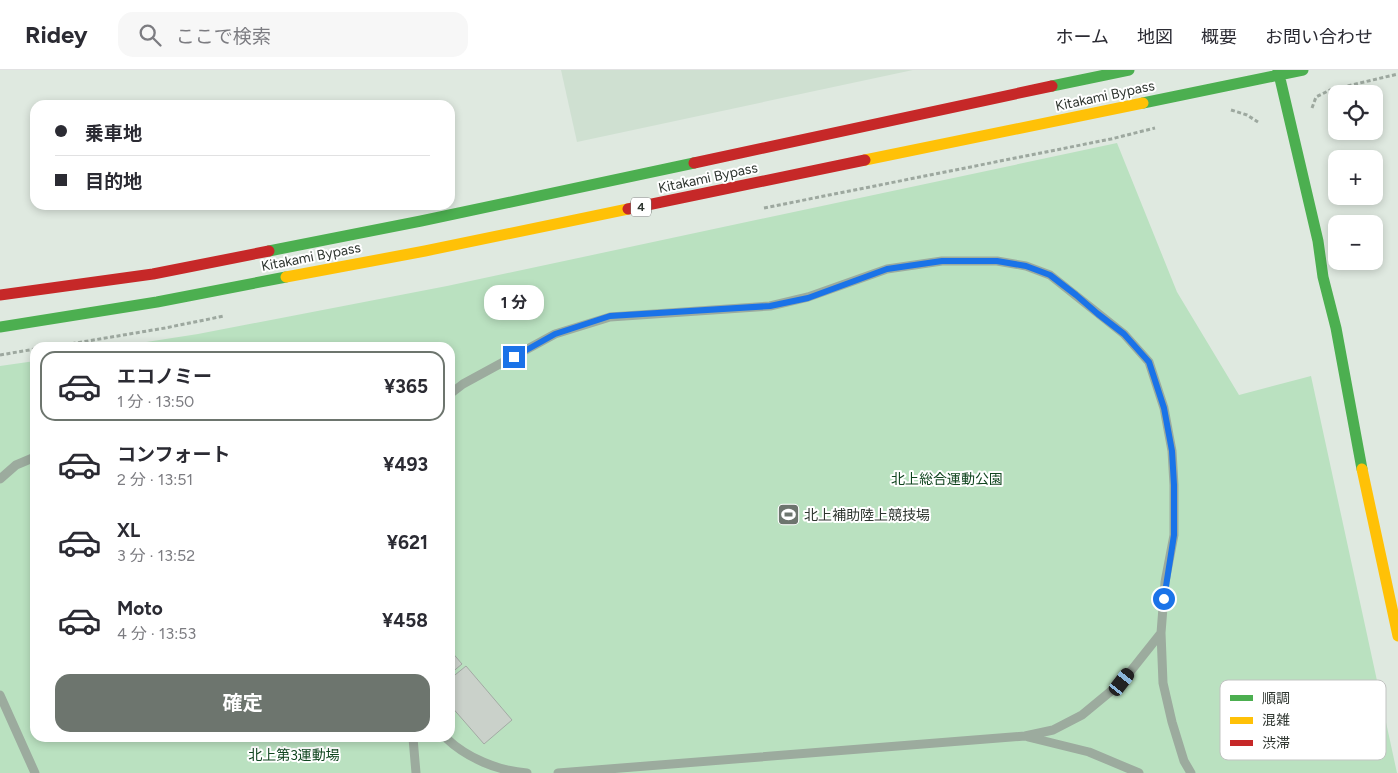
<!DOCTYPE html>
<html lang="ja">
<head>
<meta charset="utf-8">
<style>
  body { margin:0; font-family:Figtree,"Noto Sans JP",sans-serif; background:#f7f7f7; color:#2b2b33; height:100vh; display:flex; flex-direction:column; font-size:19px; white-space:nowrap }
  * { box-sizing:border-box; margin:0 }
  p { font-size:16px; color:#7c7c81 }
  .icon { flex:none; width:28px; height:28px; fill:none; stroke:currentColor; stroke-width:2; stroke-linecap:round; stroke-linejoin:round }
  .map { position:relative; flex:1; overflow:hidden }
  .drawer { position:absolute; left:30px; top:272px; width:425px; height:400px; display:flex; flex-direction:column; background:#fff; border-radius:15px; box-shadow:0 2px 8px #0003 }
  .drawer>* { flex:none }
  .top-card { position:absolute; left:30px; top:30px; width:425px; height:110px; border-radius:15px; box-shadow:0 2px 8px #0003; display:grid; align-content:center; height:110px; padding:0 25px; background:#fff }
  .tools { position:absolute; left:1328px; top:15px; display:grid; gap:10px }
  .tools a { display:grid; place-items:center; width:55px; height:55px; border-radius:10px; background:#fff; box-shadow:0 2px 8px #0003; font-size:25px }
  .end { position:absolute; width:22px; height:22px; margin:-11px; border:6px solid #1a73e8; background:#fff; box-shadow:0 0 0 2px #fff }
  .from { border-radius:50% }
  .bubble { position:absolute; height:35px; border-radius:15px; background:#fff; box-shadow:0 2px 8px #0003; font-size:16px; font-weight:700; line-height:35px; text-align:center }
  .car { position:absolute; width:15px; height:30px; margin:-15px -8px; border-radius:6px; box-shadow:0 0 4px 1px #0007; background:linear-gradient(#222 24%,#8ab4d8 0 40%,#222 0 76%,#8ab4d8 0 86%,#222 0) }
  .top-card b { display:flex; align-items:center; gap:18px; height:48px; font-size:19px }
  .top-card b+b { border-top:1px solid #e1e1e2 }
  .top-card i { width:12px; height:12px; background:#2b2b33 }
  ul { padding:9px 0 0; list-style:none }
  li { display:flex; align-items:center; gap:15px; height:70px; margin:0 10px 8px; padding:0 15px; border:2px solid transparent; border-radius:15px }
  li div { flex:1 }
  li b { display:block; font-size:19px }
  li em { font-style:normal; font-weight:700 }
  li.active { border-color:#6d756e }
  li>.icon { width:45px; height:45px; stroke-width:1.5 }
  .cta { display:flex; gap:10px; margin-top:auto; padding:10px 25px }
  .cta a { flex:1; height:58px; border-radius:15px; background:#6d756e; color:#fff; font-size:20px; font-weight:700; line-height:58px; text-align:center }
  header { display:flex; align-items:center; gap:30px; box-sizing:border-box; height:70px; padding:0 25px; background:#fff; border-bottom:1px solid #e1e1e2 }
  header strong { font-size:24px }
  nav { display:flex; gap:28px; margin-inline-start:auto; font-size:18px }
  .search { width:350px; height:45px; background:#f7f7f7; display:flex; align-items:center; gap:12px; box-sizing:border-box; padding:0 18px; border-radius:15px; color:#7c7c81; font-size:19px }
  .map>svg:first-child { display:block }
  .built { fill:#cfe0d1 }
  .green { fill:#bae1c0 }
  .building { fill:#cad1ca; stroke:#a3aaa4 }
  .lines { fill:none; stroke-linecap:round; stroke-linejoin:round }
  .path { stroke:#9da89f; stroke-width:3; stroke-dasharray:4 2.5; stroke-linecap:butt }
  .lane { stroke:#9cab9e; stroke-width:9 }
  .fast { stroke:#4caf50; stroke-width:11 }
  .slow { stroke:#ffc107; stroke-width:11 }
  .jam { stroke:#c62828; stroke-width:11 }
  .route { stroke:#1a73e8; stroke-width:6 }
  .labels { text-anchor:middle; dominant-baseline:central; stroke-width:4; stroke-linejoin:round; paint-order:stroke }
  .shield { fill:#fff; stroke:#6d726e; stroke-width:1 }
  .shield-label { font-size:12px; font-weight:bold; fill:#2f3630 }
  .street-label { font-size:14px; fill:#2f3630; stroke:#fff }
  .park-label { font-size:14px; fill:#10451f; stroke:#fff }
  .poi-label { font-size:14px; fill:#2f3630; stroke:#fff; text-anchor:start }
  .key { fill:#fff; stroke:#c1c3c1; stroke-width:1 }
  .key-label { font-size:14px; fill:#2f3630 }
</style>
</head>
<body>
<header>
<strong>Ridey</strong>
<div class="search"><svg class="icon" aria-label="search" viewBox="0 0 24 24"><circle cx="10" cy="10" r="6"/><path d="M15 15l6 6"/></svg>ここで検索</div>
<nav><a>ホーム</a><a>地図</a><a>概要</a><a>お問い合わせ</a></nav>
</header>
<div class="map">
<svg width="1398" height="703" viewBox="0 0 1398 703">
  <rect width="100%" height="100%" fill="#dfe9e0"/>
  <!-- built -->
  <path class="built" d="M561,0H913L577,72Z"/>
  <!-- green -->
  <path class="green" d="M1117,73L1177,222L1239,325L1311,306L1397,703H0V296L35,291V668H450V278L114,277L198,264L447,216Z"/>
  <!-- building -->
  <path class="building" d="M450,580L462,594L450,604Z
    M466,596L512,650L484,674L450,635V609Z"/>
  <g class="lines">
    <!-- path -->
    <path class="path" d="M1312,38L1316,27L1330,20L1398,4
      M1231,40L1247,45L1258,52
      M764,138L1111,69L1155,58
      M46,278L165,258L224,246
      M0,285L35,279"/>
    <!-- lane -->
    <path class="lane" d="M450,324L463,314L555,264L610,247L770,236L808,227L887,199L942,191H997L1026,196L1050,205L1124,264L1149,292L1164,338L1172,381L1174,415V465L1165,512L1161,563L1163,613L1172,652L1184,691L1191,703
      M0,409L16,395L35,387
      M0,625L35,703
      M1028,667L1089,682L1139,703
      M413,668L416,703
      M446,668C467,688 498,701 527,703
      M558,703L1025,666L1053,660L1082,645L1122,612L1161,563"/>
    <!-- fast -->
    <path class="fast" d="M1278,0L1318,171L1323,207L1336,258L1362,399
      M1052,16L1129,0
      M1143,33L1303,0
      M269,181L421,151L694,93
      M0,257L157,232L286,207"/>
    <!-- slow -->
    <path class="slow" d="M865,90L1143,33
      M286,207L425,181L628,139
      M1362,399L1398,566"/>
    <!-- jam -->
    <path class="jam" d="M694,93L1052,16
      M628,139L865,90
      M0,225L153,204L269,181"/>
  </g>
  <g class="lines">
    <!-- route -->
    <path class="route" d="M514,287L555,264L610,246L770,236L808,228L887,199L942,191H997L1026,196L1050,205L1076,225L1098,244L1124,264L1149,292L1164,338L1172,381L1174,415V465L1164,529"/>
  </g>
  <!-- icons -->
  <defs>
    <symbol id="stadium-square" viewBox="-11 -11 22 22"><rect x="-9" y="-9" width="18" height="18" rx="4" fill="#6d756e" stroke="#fff"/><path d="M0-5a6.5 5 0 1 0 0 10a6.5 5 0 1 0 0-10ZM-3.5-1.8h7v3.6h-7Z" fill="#fff"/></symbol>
  </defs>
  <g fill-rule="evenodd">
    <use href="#stadium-square" x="776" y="432" width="25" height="25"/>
  </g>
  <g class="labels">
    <!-- shield labels -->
    <rect class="shield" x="631" y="127.5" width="20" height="19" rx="4"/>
    <g class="shield-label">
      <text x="641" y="137">4</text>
    </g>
    <!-- street labels -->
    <g class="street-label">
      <text transform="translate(1105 26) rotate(-12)">Kitakami Bypass</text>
      <text transform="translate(708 108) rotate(-12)">Kitakami Bypass</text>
      <text transform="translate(311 187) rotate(-11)">Kitakami Bypass</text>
    </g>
    <!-- park labels -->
    <g class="park-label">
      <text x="947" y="409">北上総合運動公園</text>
      <text x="294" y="685">北上第3運動場</text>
    </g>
    <!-- poi labels -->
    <g class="poi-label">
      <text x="804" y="445">北上補助陸上競技場</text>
    </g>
  </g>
  <!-- legend -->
  <rect x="1220" y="610" width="166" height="80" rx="8" class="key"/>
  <rect x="1230" y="625" width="23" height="6" fill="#4caf50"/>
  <rect x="1230" y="647" width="23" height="7" fill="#ffc107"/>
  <rect x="1230" y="670" width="23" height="6" fill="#c62828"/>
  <g class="key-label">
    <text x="1262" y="633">順調</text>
    <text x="1262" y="655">混雑</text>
    <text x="1262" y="678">渋滞</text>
  </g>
</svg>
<div class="tools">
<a><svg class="icon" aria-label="locate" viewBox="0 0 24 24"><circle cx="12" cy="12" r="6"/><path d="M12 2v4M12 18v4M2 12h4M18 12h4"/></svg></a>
<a>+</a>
<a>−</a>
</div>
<i class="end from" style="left:1164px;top:529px"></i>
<i class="end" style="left:514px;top:287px"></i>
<div class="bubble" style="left:484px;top:215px;width:60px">1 分</div>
<i class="car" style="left:1122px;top:612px;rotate:38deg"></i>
<div class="top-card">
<b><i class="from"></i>乗車地</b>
<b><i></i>目的地</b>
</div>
<section class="drawer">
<ul>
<li class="active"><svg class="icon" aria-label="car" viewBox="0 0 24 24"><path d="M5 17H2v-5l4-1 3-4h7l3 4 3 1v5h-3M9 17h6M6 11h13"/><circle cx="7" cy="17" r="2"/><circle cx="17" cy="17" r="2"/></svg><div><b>エコノミー</b><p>1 分 · 13:50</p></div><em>¥365</em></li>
<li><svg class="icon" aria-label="car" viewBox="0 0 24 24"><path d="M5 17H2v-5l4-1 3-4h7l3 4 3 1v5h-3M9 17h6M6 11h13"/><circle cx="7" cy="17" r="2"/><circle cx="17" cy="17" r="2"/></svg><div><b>コンフォート</b><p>2 分 · 13:51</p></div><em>¥493</em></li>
<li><svg class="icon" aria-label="car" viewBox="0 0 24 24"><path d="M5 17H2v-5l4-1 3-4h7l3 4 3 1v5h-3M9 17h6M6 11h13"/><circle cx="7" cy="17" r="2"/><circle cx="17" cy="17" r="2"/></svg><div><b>XL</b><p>3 分 · 13:52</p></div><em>¥621</em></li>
<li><svg class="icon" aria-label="car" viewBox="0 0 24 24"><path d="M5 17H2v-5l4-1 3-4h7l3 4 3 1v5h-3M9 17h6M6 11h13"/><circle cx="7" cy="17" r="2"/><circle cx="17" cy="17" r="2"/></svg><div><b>Moto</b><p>4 分 · 13:53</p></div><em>¥458</em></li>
</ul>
<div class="cta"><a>確定</a></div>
</section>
</div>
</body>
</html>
